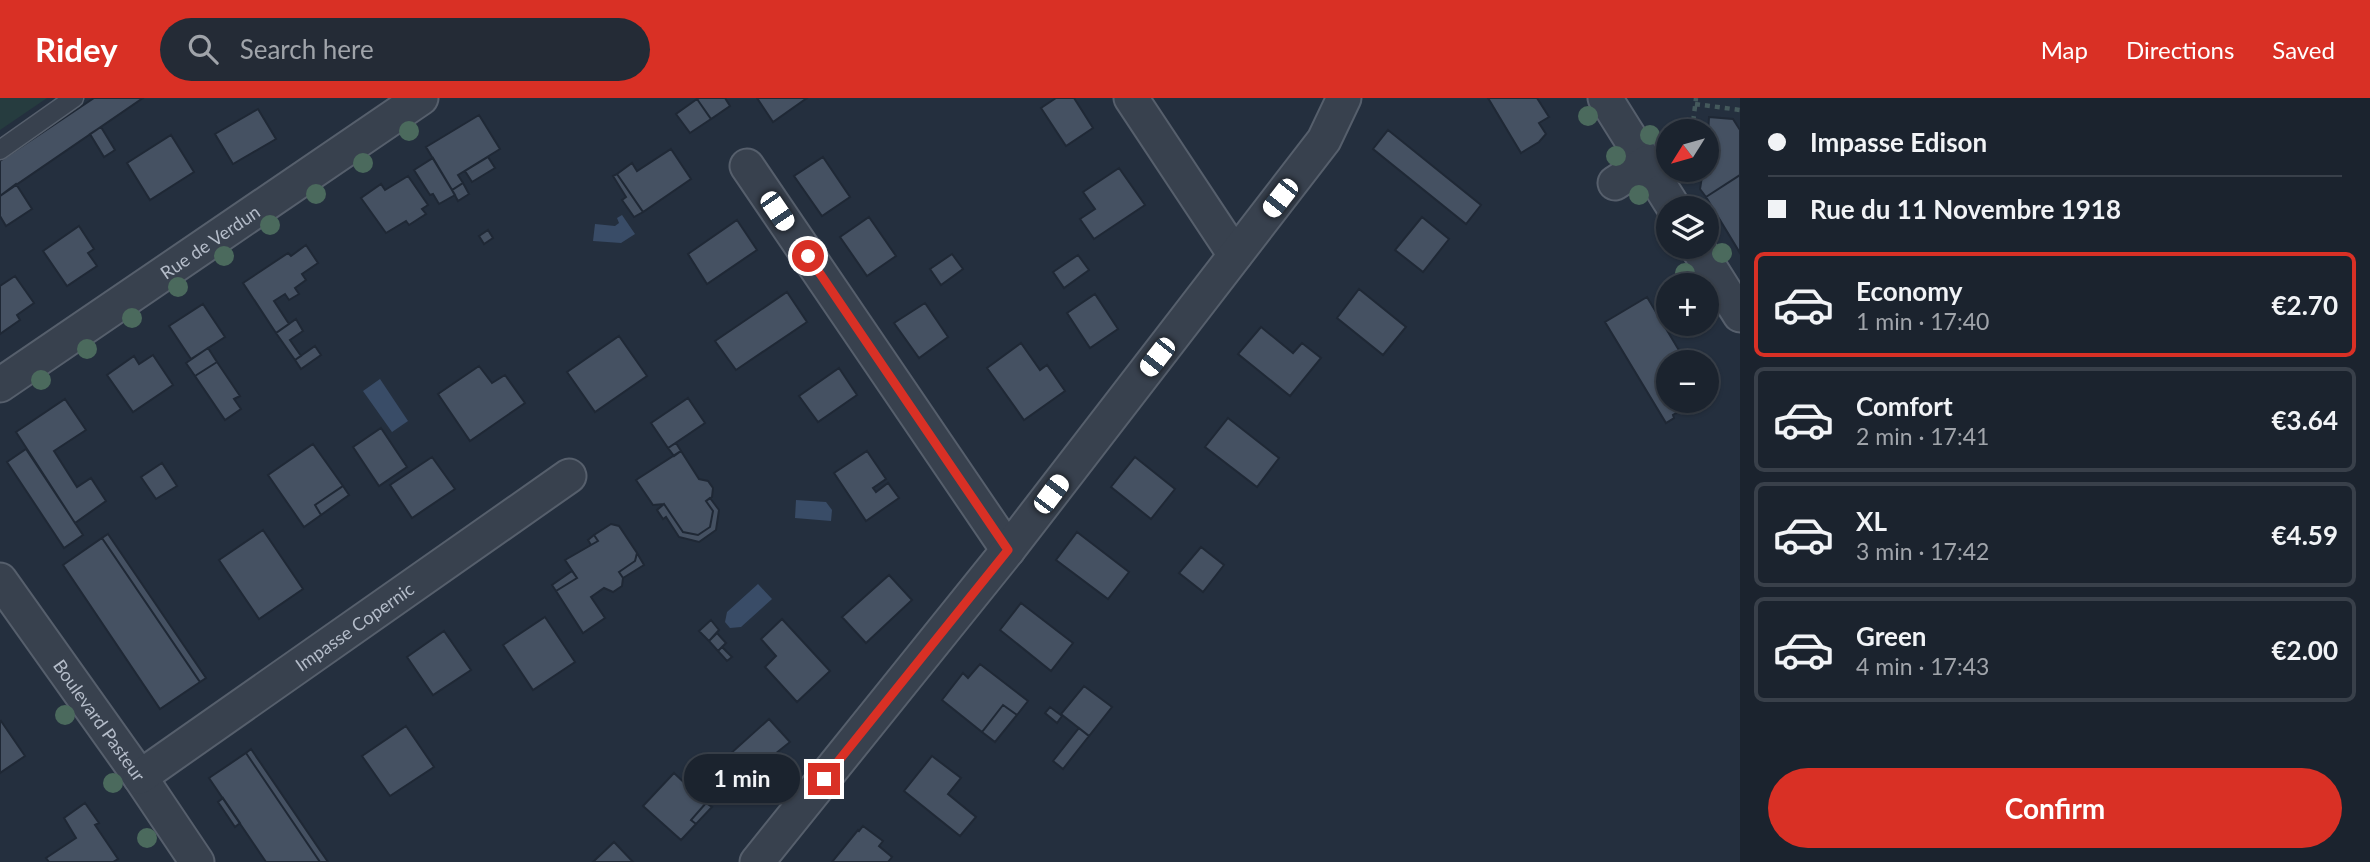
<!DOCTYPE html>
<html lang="en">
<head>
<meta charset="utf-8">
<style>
  body { margin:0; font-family:Lato,sans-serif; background:#242b36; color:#f1f3f6; height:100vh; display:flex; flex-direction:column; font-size:26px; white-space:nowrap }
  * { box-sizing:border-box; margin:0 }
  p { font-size:23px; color:#a0a4aa }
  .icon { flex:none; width:38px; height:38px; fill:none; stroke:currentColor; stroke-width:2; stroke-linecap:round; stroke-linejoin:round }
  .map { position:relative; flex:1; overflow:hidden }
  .drawer { display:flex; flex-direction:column; background:#1b232e; width:630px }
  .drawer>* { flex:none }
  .hud { display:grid; align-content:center; height:154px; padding:0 28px; background:#1b232e }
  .needle { width:46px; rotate:233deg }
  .fabs { position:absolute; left:1656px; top:21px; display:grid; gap:14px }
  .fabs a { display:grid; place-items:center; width:63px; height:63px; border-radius:50%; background:#1b232e; box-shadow:0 2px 5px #0004,0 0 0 2px #39404a; font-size:35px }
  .end { position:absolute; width:32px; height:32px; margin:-16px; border:9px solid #d93025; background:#fff; box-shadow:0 0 0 4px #fff }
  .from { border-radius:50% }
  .bubble { position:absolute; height:49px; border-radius:24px; background:#1b232e; box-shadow:0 2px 5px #0004,0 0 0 2px #39404a; font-size:23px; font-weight:700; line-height:49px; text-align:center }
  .car { position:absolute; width:21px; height:42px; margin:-21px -10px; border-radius:9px; box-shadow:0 0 5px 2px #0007; background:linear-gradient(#fff 24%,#345 0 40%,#fff 0 76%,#345 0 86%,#fff 0) }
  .hud b { display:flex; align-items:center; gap:24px; height:66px; font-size:26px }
  .hud b+b { border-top:2px solid #39404a }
  .hud i { width:18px; height:18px; background:#f1f3f6 }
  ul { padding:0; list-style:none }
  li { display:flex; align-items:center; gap:21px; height:105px; margin:0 14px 10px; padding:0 14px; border:4px solid #39404a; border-radius:10px }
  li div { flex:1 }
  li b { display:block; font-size:26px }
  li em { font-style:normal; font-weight:700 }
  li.current { border-color:#d93025 }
  li>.icon { width:63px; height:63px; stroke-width:1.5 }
  .action { display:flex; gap:14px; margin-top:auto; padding:14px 28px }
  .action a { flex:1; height:80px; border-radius:42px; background:#d93025; color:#fff; font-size:28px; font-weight:700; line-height:80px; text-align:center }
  header { display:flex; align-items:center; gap:42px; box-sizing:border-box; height:98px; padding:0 35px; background:#d93025; color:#fff }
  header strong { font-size:33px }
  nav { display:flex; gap:38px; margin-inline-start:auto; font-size:24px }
  .search { width:490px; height:63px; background:#242b36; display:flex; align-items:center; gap:18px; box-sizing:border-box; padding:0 24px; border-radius:38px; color:#a0a4aa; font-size:26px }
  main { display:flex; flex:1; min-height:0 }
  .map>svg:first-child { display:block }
  .green { fill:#263c3f }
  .water { fill:#394c67 }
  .building { fill:#455162; stroke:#1f2835; stroke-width:2 }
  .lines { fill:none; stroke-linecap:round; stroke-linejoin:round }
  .lane-casing { stroke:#565f6c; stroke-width:21 }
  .street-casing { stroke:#565f6c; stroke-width:37 }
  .path { stroke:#44595c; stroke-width:4.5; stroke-dasharray:5 5; stroke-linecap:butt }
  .lane { stroke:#38414e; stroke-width:18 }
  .street { stroke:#38414e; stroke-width:33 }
  .tree { fill:#4b6a5d }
  .route { stroke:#d93025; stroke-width:9 }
  .labels { text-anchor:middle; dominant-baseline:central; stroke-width:7; stroke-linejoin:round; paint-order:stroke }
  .street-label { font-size:18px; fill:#b4bcc9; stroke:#1d2633 }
</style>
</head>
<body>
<header>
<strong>Ridey</strong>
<div class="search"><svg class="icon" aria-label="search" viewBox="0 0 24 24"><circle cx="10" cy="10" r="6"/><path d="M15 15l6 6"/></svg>Search here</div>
<nav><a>Map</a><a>Directions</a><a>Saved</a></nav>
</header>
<main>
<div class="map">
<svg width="1740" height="764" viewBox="0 0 1740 764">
  <rect width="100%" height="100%" fill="#242f3e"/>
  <!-- green -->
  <path class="green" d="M0,0H47L0,32Z"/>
  <!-- water -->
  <path class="water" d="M622,117L635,136L621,145L593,143L595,126L615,128L619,125L617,120Z
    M380,281L408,323L392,334L363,293Z
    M796,402L826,404L832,412L831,423L795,420Z
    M758,486L772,501L741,529L730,530L725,524L727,514Z"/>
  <!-- building -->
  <path class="building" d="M94,0H143L0,98V63Z
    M699,0H725L730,8L711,21L697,1Z
    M757,0H807L773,24Z
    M1056,0H1074L1093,30L1066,48L1041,10Z
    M1488,0H1537L1549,19L1539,25L1546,36L1539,44L1521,55Z
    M697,1L711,21L690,35L676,16Z
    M258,11L276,41L233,66L215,36Z
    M479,17L500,51L458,77L463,85L452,92L426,49Z
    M1709,19L1733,21L1740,32V77L1706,99L1700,91L1703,72H1706Z
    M101,29L115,52L104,59L90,36Z
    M1388,32L1481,107L1466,126L1373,51Z
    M171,37L194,74L150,102L127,65Z
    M671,51L691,81L643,114L617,76L632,65L637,73Z
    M488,59L495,70L472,84L465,73Z
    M823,59L850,99L822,118L794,78Z
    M433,60L455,97L439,106L433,96L430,97L414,72Z
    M1119,70L1145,107L1094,141L1080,121L1095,111L1083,94Z
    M617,76L643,114L634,119L622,102L626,99L613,78Z
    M1740,77V155L1706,99Z
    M408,78L428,107L422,111L426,116L409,127L406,123L386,135L361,100L381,86L385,92Z
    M463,85L469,96L458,103L452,92Z
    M16,86L32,111L6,128L0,118V98Z
    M869,119L896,158L867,178L840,139Z
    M1422,119L1449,141L1423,174L1395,152Z
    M737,122L757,152L707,186L688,156Z
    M79,128L94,151L88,155L97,168L67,188L43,153Z
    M488,132L493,140L484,146L479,138Z
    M306,147L318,165L302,176L306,182L295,190L299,196L289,202L285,196L274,203L289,226L276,235L243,185L288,155L291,158Z
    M952,156L963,171L941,187L930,171Z
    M1078,157L1089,172L1064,190L1053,174Z
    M15,178L34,205L17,217L20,222L0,236V188Z
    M1359,191L1406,229L1383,257L1337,220Z
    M787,194L807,224L736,272L715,243Z
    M1095,196L1118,231L1090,250L1067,215Z
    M1647,199L1686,264H1668V303H1696L1673,317L1674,320L1666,325L1605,224Z
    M925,205L948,239L919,260L894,225Z
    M203,206L225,239L191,261L169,228Z
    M296,221L303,233L290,242L301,258L295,262L276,235Z
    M1261,229L1293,255L1302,245L1321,260L1290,298L1238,256Z
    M619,238L647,278L595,314L567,274Z
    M1021,245L1040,272L1047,267L1065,293L1024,322L987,270Z
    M315,248L321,257L301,271L295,262Z
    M208,250L217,264L195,278L186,265Z
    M153,257L173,287L133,314L107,277L134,258L139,266Z
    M217,264L240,298L234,301L241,311L225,322L195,278Z
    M479,268L492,285L505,277L525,305L470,343L438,296Z
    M839,270L857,297L818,324L799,298Z
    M688,300L705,325L668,350L651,325Z
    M65,301L86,332L54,353L77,389L91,380L106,403L75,425L16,334Z
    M1228,320L1279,360L1257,389L1205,349Z
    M381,330L407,369L379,388L353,349Z
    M676,345L681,353L674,358L668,350Z
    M313,346L343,388L315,407L321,417L304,429L268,377Z
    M26,351L83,437L64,450L7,364Z
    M681,353L699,381L708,383L713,390L712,399L706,403L713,413L710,429L698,437L683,434L664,406L653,407L636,382Z
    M867,353L886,381L873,390L876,394L888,385L899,400L866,423L834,375Z
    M432,359L455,391L412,420L390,387Z
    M1135,359L1175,391L1151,421L1111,389Z
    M162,365L177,388L156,401L141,379Z
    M343,388L349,397L321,417L315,407Z
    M710,400L719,412L716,432L699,444L679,439L666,419L663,421L657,412L664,406L683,434L698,437L710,429L713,413L706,403Z
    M611,426L619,428L637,455L635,463L619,474L623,480L622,488L613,494L604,490L591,499L605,520L583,535L556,493L577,480L565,462L598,443L594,437Z
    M263,432L303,491L259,521L219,462Z
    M1077,434L1129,474L1108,501L1056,462Z
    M108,436L206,580L200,584L102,440Z
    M594,437L598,443L591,447L588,442Z
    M102,440L200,584L160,611L63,467Z
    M1201,449L1224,467L1203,494L1179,475Z
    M637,455L644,467L623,480L619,474L635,463Z
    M572,473L577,480L556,493L552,487Z
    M889,477L912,502L866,545L842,519Z
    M1021,505L1073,545L1051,573L1000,532Z
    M545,519L575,564L533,592L503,547Z
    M782,521L830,573L797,604L765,569L776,558L761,541Z
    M711,522L719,532L709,543L699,533Z
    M444,533L471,572L433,597L407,559Z
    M717,535L726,545L718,553L709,543Z
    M722,549L732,559L727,563L718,553Z
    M980,566L1028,603L1017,617L1003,607L982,634L942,602L963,575L968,580Z
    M1084,588L1112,609L1089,638L1061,616Z
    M1003,607L1017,617L995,644L982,634Z
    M1050,609L1062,618L1057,625L1045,615Z
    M769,621L790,644L775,656L779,660L742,691L719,666Z
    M1,623L25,658L0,675V624Z
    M406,628L434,669L390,698L362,658Z
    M1079,630L1089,638L1063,671L1053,663Z
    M251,651L328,764H320L246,655Z
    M246,655L320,764H266L209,680Z
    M932,658L961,680L948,696L976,719L960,738L904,693Z
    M674,675L706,705L691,722L696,726L681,742L643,708Z
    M223,700L240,725L235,729L218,704Z
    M85,705L99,725L95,727L118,761L113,764H49L46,760L76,740L64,720Z
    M706,705L712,709L696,726L691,722Z
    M863,728L883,743L879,748L892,759L888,764H832L858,732L859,733Z
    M614,744L633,764H593Z"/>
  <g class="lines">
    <defs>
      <path id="lane" d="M0,52L74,0"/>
      <g id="street">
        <path d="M1131,0L1235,157"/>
        <path d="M1605,0L1674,110"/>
        <path d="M747,68L1008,452"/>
        <path d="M1615,85L1646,65"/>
        <path d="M1697,149L1740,217"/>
        <path id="s1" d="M0,287L421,0"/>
        <path id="s2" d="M0,482L140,679L197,764"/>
        <path id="s3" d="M140,679L569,378"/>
        <path d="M757,764L1008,452L1324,42L1344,0"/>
      </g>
    </defs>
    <!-- lane casing -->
    <use href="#lane" class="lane-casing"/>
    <!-- street casing -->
    <use href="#street" class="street-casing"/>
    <!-- path -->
    <path class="path" d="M1695,6L1740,12
      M1692,33L1696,0"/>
    <!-- lane -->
    <use href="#lane" class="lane"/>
    <!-- street -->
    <use href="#street" class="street"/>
  </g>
  <!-- trees -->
  <g class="tree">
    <circle cx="1588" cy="18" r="10"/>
    <circle cx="409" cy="33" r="10"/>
    <circle cx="1650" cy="37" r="10"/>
    <circle cx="1616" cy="58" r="10"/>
    <circle cx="363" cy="65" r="10"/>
    <circle cx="316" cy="96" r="10"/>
    <circle cx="1639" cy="97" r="10"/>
    <circle cx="270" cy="127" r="10"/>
    <circle cx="1722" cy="155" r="10"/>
    <circle cx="224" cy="158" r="10"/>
    <circle cx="1685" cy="175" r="10"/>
    <circle cx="178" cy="189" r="10"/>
    <circle cx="132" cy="220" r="10"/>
    <circle cx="87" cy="251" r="10"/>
    <circle cx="41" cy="282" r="10"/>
    <circle cx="65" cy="617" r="10"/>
    <circle cx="113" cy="685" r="10"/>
    <circle cx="147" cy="740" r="10"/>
  </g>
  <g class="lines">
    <!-- route -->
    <path class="route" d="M808,158L1008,452L824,681"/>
  </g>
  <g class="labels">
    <!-- street labels -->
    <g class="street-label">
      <text stroke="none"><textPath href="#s1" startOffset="254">Rue de Verdun</textPath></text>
      <text stroke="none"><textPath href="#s3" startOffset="262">Impasse Copernic</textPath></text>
      <text stroke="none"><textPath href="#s2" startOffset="172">Boulevard Pasteur</textPath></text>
    </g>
  </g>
</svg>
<div class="fabs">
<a><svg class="needle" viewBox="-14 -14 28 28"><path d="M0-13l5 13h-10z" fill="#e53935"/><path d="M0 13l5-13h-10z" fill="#a0a4aa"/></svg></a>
<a><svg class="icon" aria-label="layers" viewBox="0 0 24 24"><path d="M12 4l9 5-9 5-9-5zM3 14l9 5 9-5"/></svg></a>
<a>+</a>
<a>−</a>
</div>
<i class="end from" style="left:808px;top:158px"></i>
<i class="end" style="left:824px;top:681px"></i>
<div class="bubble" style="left:684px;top:656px;width:116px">1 min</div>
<i class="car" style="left:1280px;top:100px;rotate:218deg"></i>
<i class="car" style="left:777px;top:113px;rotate:146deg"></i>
<i class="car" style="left:1157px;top:259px;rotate:218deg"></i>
<i class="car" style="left:1051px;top:396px;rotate:37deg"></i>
</div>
<section class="drawer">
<div class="hud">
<b><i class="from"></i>Impasse Edison</b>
<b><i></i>Rue du 11 Novembre 1918</b>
</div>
<ul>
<li class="current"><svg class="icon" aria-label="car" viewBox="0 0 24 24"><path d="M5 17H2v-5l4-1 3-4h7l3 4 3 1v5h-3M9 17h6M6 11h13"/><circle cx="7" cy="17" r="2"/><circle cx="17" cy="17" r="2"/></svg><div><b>Economy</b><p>1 min · 17:40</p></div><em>€2.70</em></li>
<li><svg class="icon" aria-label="car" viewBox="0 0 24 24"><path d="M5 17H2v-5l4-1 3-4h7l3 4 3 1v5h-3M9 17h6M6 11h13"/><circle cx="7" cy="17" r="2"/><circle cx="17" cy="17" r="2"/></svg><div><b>Comfort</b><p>2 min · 17:41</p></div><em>€3.64</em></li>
<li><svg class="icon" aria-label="car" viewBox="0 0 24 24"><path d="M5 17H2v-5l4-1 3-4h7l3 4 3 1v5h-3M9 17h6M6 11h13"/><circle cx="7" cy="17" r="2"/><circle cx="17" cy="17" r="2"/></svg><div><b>XL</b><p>3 min · 17:42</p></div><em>€4.59</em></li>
<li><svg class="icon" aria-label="car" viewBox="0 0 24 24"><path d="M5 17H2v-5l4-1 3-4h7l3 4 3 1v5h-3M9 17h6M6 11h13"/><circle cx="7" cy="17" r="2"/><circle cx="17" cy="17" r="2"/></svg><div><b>Green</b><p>4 min · 17:43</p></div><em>€2.00</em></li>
</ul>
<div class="action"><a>Confirm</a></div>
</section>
</main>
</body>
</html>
